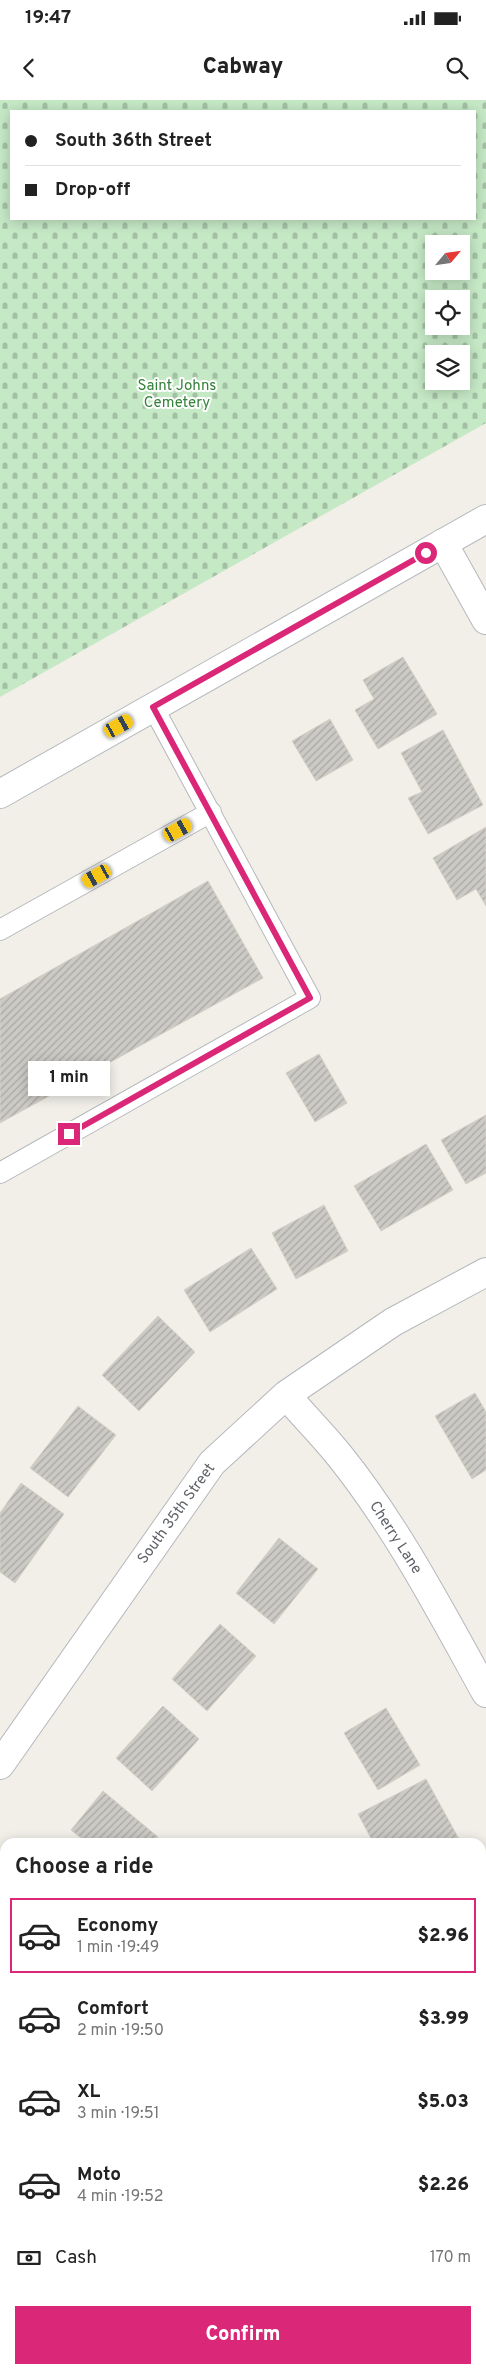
<!DOCTYPE html>
<html lang="en">
<head>
<meta charset="utf-8">
<style>
  body { margin:0; font-family:Overpass,sans-serif; background:#f2f2f2; color:#222; height:100vh; display:flex; flex-direction:column; font-size:19px; white-space:nowrap }
  * { box-sizing:border-box; margin:0 }
  p { font-size:16px; color:#767676 }
  .icon { flex:none; width:28px; height:28px; fill:none; stroke:currentColor; stroke-width:2; stroke-linecap:round; stroke-linejoin:round }
  .map { position:relative; flex:1; overflow:hidden }
  .sheet { position:absolute; left:0px; top:1738px; width:486px; height:536px; display:flex; flex-direction:column; background:#fff; border-radius:15px 15px 0 0; box-shadow:0 2px 12px #0003 }
  .sheet>* { flex:none }
  .top-card { position:absolute; left:10px; top:10px; width:466px; height:110px; border-radius:0px; box-shadow:0 2px 12px #0003; display:grid; align-content:center; height:110px; padding:0 15px; background:#fff }
  .needle { width:32px; rotate:61deg }
  .tools { position:absolute; left:425px; top:135px; display:grid; gap:10px }
  .tools a { display:grid; place-items:center; width:45px; height:45px; border-radius:0px; background:#fff; box-shadow:0 2px 12px #0003; font-size:25px }
  .end { position:absolute; width:22px; height:22px; margin:-11px; border:6px solid #db2777; background:#fff; box-shadow:0 0 0 2px #fff }
  .from { border-radius:50% }
  .bubble { position:absolute; height:35px; border-radius:0px; background:#fff; box-shadow:0 2px 12px #0003; font-size:16px; font-weight:800; line-height:35px; text-align:center }
  .car { position:absolute; width:15px; height:30px; margin:-15px -8px; border-radius:6px; box-shadow:0 0 4px 1px #0007; background:linear-gradient(#f5c518 24%,#345 0 40%,#f5c518 0 76%,#345 0 86%,#f5c518 0) }
  .top-card b { display:flex; align-items:center; gap:18px; height:48px; font-size:19px }
  .top-card b+b { border-top:1px solid #e0e0e0 }
  .top-card i { width:12px; height:12px; background:#222 }
  ul { padding:0; list-style:none }
  li { display:flex; align-items:center; gap:15px; height:75px; margin:0 10px 8px; padding:0 5px; border:2px solid transparent; border-radius:0px }
  li div { flex:1 }
  li b { display:block; font-size:19px }
  li em { font-style:normal; font-weight:800 }
  li.selected { border-color:#db2777 }
  li>.icon { width:45px; height:45px; stroke-width:1.5 }
  h2 { padding:0 15px; font-size:22px; line-height:60px }
  .pay { display:flex; align-items:center; gap:12px; height:55px; padding:0 15px; font-size:19px }
  .pay p { margin-inline-start:auto }
  .primary-button { display:flex; gap:10px; margin-top:auto; padding:10px 15px }
  .primary-button a { flex:1; height:58px; border-radius:0px; background:#db2777; color:#fff; font-size:20px; font-weight:800; line-height:58px; text-align:center }
  .status { display:flex; justify-content:space-between; align-items:center; height:35px; padding:0 25px; background:#fff; direction:ltr }
  .status svg { height:14px; fill:currentColor }
  header { display:flex; justify-content:space-between; align-items:center; height:65px; padding:0 15px; background:#fff; font-size:22px; font-weight:800 }
  .map>svg:first-child { display:block }
  .cemetery { fill:url(#cemetery-stones); fill-rule:evenodd }
  .building { fill:url(#building-hatch); stroke:#d6d1c6 }
  .lines { fill:none; stroke-linecap:round; stroke-linejoin:round }
  .lane-casing { stroke:#b5b8bc; stroke-width:22 }
  .street-casing { stroke:#b5b8bc; stroke-width:30 }
  .secondary-casing { stroke:#b6babf; stroke-width:30 }
  .lane { stroke:#fff; stroke-width:20 }
  .street { stroke:#fff; stroke-width:28 }
  .secondary { stroke:#fff; stroke-width:28 }
  .route { stroke:#db2777; stroke-width:6 }
  .labels { text-anchor:middle; dominant-baseline:central; stroke-width:4; stroke-linejoin:round; paint-order:stroke }
  .park-label { font-size:15px; fill:#348238; stroke:#fff }
  .street-label { font-size:15px; fill:#5f6368; stroke:#fff }
</style>
</head>
<body>
<div class="status"><b>19:47</b><svg viewBox="0 0 49 12"><path d="M0 12V9h3v3zM5 12V6h3v6zM10 12V3h3v9zM15 12V0h3v12zM26 1h20v11H26zM47 4h2v5h-2z"/></svg></div>
<header><svg class="icon" aria-label="back" viewBox="0 0 24 24"><path d="M15 5l-7 7 7 7"/></svg>Cabway<svg class="icon" aria-label="search" viewBox="0 0 24 24"><circle cx="10" cy="10" r="6"/><path d="M15 15l6 6"/></svg></header>
<div class="map">
<svg width="486" height="2273" viewBox="0 0 486 2273">
  <defs>
    <pattern id="cemetery-stones" width="16" height="16" patternUnits="userSpaceOnUse" patternTransform="scale(1.25)"><rect width="16" height="16" fill="#c5e8c5"/><path d="M2 7V4a2 2 0 0 1 4 0v3zM10 15v-3a2 2 0 0 1 4 0v3z" fill="#a3c0a4"/></pattern>
    <pattern id="building-hatch" width="6" height="6" patternUnits="userSpaceOnUse" patternTransform="scale(1.25)"><rect width="6" height="6" fill="#cccac5"/><path d="M-1 1l2-2M0 6l6-6M5 7l2-2" fill="none" stroke="#a9a8a4"/></pattern>
  </defs>
  <rect width="100%" height="100%" fill="#f1efe8"/>
  <!-- cemetery -->
  <path class="cemetery" d="M0,0H486V323L0,597ZM11,11H475V119H11ZM434,144H461V171H434ZM434,199H461V226H434ZM434,254H461V281H434Z"/>
  <!-- building -->
  <path class="building" d="M403,557L437,614L378,649L355,610L374,599L363,580Z
    M330,619L353,660L316,681L292,641Z
    M443,630L483,705L428,734L408,698L422,692L401,653Z
    M486,727V806L476,789L457,800L433,758Z
    M208,781L263,878L0,1023V899Z
    M319,954L347,1003L315,1022L286,973Z
    M486,1015V1073L466,1084L441,1040Z
    M426,1044L453,1090L381,1131L354,1086Z
    M324,1105L348,1151L296,1179L272,1133Z
    M251,1148L277,1189L210,1232L184,1190Z
    M158,1216L195,1252L139,1311L102,1275Z
    M475,1293L486,1312V1370L472,1379L435,1316Z
    M78,1306L116,1335L68,1397L30,1368Z
    M21,1383L64,1414L15,1483L0,1472V1413Z
    M279,1438L318,1469L274,1524L236,1493Z
    M220,1524L256,1556L207,1611L172,1579Z
    M163,1606L199,1639L152,1691L116,1658Z
    M386,1608L420,1665L378,1690L344,1633Z
    M426,1679L459,1739L452,1742H373L358,1714Z
    M103,1691L158,1737L153,1742H86L71,1730Z
    M481,1787L486,1795V1845L481,1848Z
    M486,1871V1896L481,1888V1873Z
    M5,1941V2012L0,2015V1944Z
    M5,2017V2044L0,2035V2020Z
    M31,2269H58L50,2273H33Z
    M107,2269H134L126,2273H110Z
    M184,2269H194L196,2273H175Z
    M409,2269H467L469,2273H412Z"/>
  <g class="lines">
    <defs>
      <path id="lane" d="M0,830L211,712
        M0,1073L310,898L153,607"/>
      <path id="street" d="M443,443L486,520
        M286,1295C303,1315 322,1334 339,1355C397,1427 441,1512 486,1593
        M0,1665L212,1363L286,1295L393,1222L486,1172
        M0,1770L5,1775
        M303,2269L305,2273"/>
      <path id="secondary" d="M0,694L486,419"/>
    </defs>
    <!-- lane casing -->
    <use href="#lane" class="lane-casing"/>
    <!-- street casing -->
    <use href="#street" class="street-casing"/>
    <!-- secondary casing -->
    <use href="#secondary" class="secondary-casing"/>
    <!-- lane -->
    <use href="#lane" class="lane"/>
    <!-- street -->
    <use href="#street" class="street"/>
    <!-- secondary -->
    <use href="#secondary" class="secondary"/>
  </g>
  <g class="lines">
    <!-- route -->
    <path class="route" d="M69,1034L310,898L153,607L426,453"/>
  </g>
  <g class="labels">
    <!-- park labels -->
    <g class="park-label">
      <text x="177" y="286">Saint Johns<tspan x="177" dy="17">Cemetery</tspan></text>
    </g>
    <!-- street labels -->
    <g class="street-label">
      <text transform="translate(177 1414) rotate(-54)">South 35th Street</text>
      <text transform="translate(395 1438) rotate(57)">Cherry Lane</text>
    </g>
  </g>
</svg>
<div class="tools">
<a><svg class="needle" viewBox="-14 -14 28 28"><path d="M0-13l5 13h-10z" fill="#e53935"/><path d="M0 13l5-13h-10z" fill="#767676"/></svg></a>
<a><svg class="icon" aria-label="locate" viewBox="0 0 24 24"><circle cx="12" cy="12" r="6"/><path d="M12 2v4M12 18v4M2 12h4M18 12h4"/></svg></a>
<a><svg class="icon" aria-label="layers" viewBox="0 0 24 24"><path d="M12 4l9 5-9 5-9-5zM3 14l9 5 9-5"/></svg></a>
</div>
<i class="end from" style="left:426px;top:453px"></i>
<i class="end" style="left:69px;top:1034px"></i>
<div class="bubble" style="left:28px;top:961px;width:82px">1 min</div>
<i class="car" style="left:119px;top:626px;rotate:61deg"></i>
<i class="car" style="left:178px;top:730px;rotate:61deg"></i>
<i class="car" style="left:97px;top:776px;rotate:241deg"></i>
<div class="top-card">
<b><i class="from"></i>South 36th Street</b>
<b><i></i>Drop-off</b>
</div>
<section class="sheet">
<h2>Choose a ride</h2>
<ul>
<li class="selected"><svg class="icon" aria-label="car" viewBox="0 0 24 24"><path d="M5 17H2v-5l4-1 3-4h7l3 4 3 1v5h-3M9 17h6M6 11h13"/><circle cx="7" cy="17" r="2"/><circle cx="17" cy="17" r="2"/></svg><div><b>Economy</b><p>1 min · 19:49</p></div><em>$2.96</em></li>
<li><svg class="icon" aria-label="car" viewBox="0 0 24 24"><path d="M5 17H2v-5l4-1 3-4h7l3 4 3 1v5h-3M9 17h6M6 11h13"/><circle cx="7" cy="17" r="2"/><circle cx="17" cy="17" r="2"/></svg><div><b>Comfort</b><p>2 min · 19:50</p></div><em>$3.99</em></li>
<li><svg class="icon" aria-label="car" viewBox="0 0 24 24"><path d="M5 17H2v-5l4-1 3-4h7l3 4 3 1v5h-3M9 17h6M6 11h13"/><circle cx="7" cy="17" r="2"/><circle cx="17" cy="17" r="2"/></svg><div><b>XL</b><p>3 min · 19:51</p></div><em>$5.03</em></li>
<li><svg class="icon" aria-label="car" viewBox="0 0 24 24"><path d="M5 17H2v-5l4-1 3-4h7l3 4 3 1v5h-3M9 17h6M6 11h13"/><circle cx="7" cy="17" r="2"/><circle cx="17" cy="17" r="2"/></svg><div><b>Moto</b><p>4 min · 19:52</p></div><em>$2.26</em></li>
</ul>
<div class="pay"><svg class="icon" aria-label="cash" viewBox="0 0 24 24"><path d="M3 7h18v10H3z"/><circle cx="12" cy="12" r="2"/></svg>Cash<p>170 m</p></div>
<div class="primary-button"><a>Confirm</a></div>
</section>
</div>
</body>
</html>
